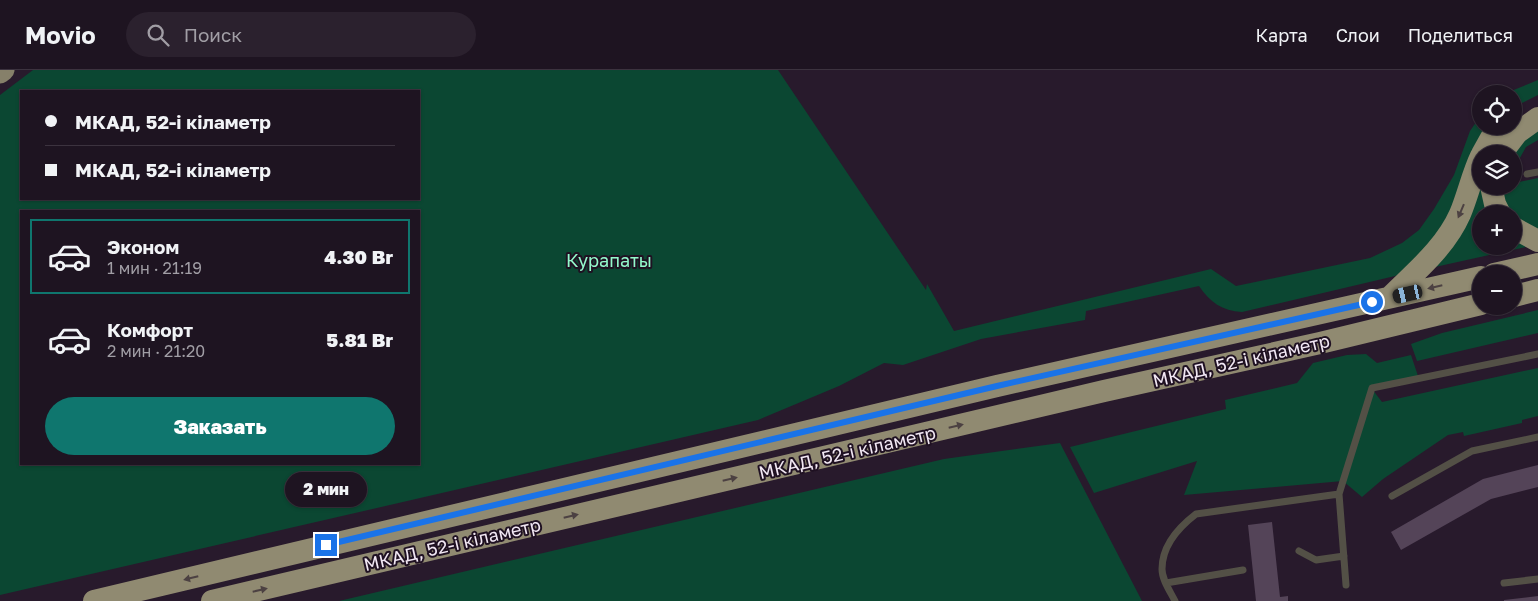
<!DOCTYPE html>
<html lang="ru">
<head>
<meta charset="utf-8">
<style>
  body { margin:0; font-family:"Golos Text",sans-serif; background:#2b212e; color:#f1f3f6; height:100vh; display:flex; flex-direction:column; font-size:19px; white-space:nowrap }
  * { box-sizing:border-box; margin:0 }
  p { font-size:16px; color:#a19ea5 }
  .icon { flex:none; width:28px; height:28px; fill:none; stroke:currentColor; stroke-width:2; stroke-linecap:round; stroke-linejoin:round }
  .map { position:relative; flex:1; overflow:hidden }
  .side { position:absolute; left:20px; top:140px; width:400px; height:255px; display:flex; flex-direction:column; background:#1e1421; border-radius:0px; box-shadow:0 1px 4px #0004,0 0 0 1px #3c333f }
  .side>* { flex:none }
  .banner { position:absolute; left:20px; top:20px; width:400px; height:110px; border-radius:0px; box-shadow:0 1px 4px #0004,0 0 0 1px #3c333f; display:grid; align-content:center; height:110px; padding:0 25px; background:#1e1421 }
  .fabs { position:absolute; left:1472px; top:15px; display:grid; gap:10px }
  .fabs a { display:grid; place-items:center; width:50px; height:50px; border-radius:50%; background:#1e1421; box-shadow:0 1px 4px #0004,0 0 0 1px #3c333f; font-size:25px }
  .end { position:absolute; width:22px; height:22px; margin:-11px; border:6px solid #1a73e8; background:#fff; box-shadow:0 0 0 2px #fff }
  .from { border-radius:50% }
  .bubble { position:absolute; height:35px; border-radius:18px; background:#1e1421; box-shadow:0 1px 4px #0004,0 0 0 1px #3c333f; font-size:16px; font-weight:800; line-height:35px; text-align:center }
  .car { position:absolute; width:15px; height:30px; margin:-15px -8px; border-radius:6px; box-shadow:0 0 4px 1px #0007; background:linear-gradient(#222 24%,#8ab4d8 0 40%,#222 0 76%,#8ab4d8 0 86%,#222 0) }
  .banner b { display:flex; align-items:center; gap:18px; height:48px; font-size:19px }
  .banner b+b { border-top:1px solid #3c333f }
  .banner i { width:12px; height:12px; background:#f1f3f6 }
  ul { padding:9px 0 0; list-style:none }
  li { display:flex; align-items:center; gap:15px; height:75px; margin:0 10px 8px; padding:0 15px; border:2px solid transparent; border-radius:0px }
  li div { flex:1 }
  li b { display:block; font-size:19px }
  li em { font-style:normal; font-weight:800 }
  li.active { border-color:#0f766e }
  li>.icon { width:45px; height:45px; stroke-width:1.5 }
  .primary-button { display:flex; gap:10px; margin-top:auto; padding:10px 25px }
  .primary-button a { flex:1; height:58px; border-radius:30px; background:#0f766e; color:#fff; font-size:20px; font-weight:800; line-height:58px; text-align:center }
  header { display:flex; align-items:center; gap:30px; box-sizing:border-box; height:70px; padding:0 25px; background:#1e1421; border-bottom:1px solid #3c333f }
  header strong { font-size:24px }
  nav { display:flex; gap:28px; margin-inline-start:auto; font-size:18px }
  .search { width:350px; height:45px; background:#2b212e; display:flex; align-items:center; gap:12px; box-sizing:border-box; padding:0 18px; border-radius:28px; color:#a19ea5; font-size:19px }
  .map>svg:first-child { display:block }
  .green { fill:#0b4732; fill-rule:evenodd }
  .building { fill:#544458 }
  .lines { fill:none; stroke-linecap:round; stroke-linejoin:round }
  .service { stroke:#535046; stroke-width:7 }
  .primary { stroke:#86806a; stroke-width:21 }
  .trunk { stroke:#908a71; stroke-width:22 }
  .oneway { fill:#4c4142 }
  .route { stroke:#1a73e8; stroke-width:6 }
  .labels { text-anchor:middle; dominant-baseline:central; stroke-width:4; stroke-linejoin:round; paint-order:stroke }
  .park-label { font-size:18px; fill:#94f9cc; stroke:#1f1122 }
  .street-label { font-size:18px; fill:#f2e8f4; stroke:#1f1122 }
</style>
</head>
<body>
<header>
<strong>Movio</strong>
<div class="search"><svg class="icon" aria-label="search" viewBox="0 0 24 24"><circle cx="10" cy="10" r="6"/><path d="M15 15l6 6"/></svg>Поиск</div>
<nav><a>Карта</a><a>Слои</a><a>Поделиться</a></nav>
</header>
<div class="map">
<svg width="1538" height="531" viewBox="0 0 1538 531">
  <rect width="100%" height="100%" fill="#281a2c"/>
  <!-- green -->
  <path class="green" d="M33,0H778L926,220L927,214L954,261L1211,199L1236,216L1370,188L1402,173L1419,160L1434,139L1454,105L1470,61L1481,45V56H1493L1450,156L1400,204L1395,206L1242,242C1222,241 1210,232 1199,216L1086,241L1085,250L981,269L903,295L884,293L839,316L758,350L0,525V25ZM21,21H419V129H21ZM21,141H419V394H21Z
    M1538,10V25L1514,37V24H1504Z
    M1538,54V70L1526,77L1516,95L1519,112L1538,108V163L1514,149V144H1509L1499,116H1514V84Z
    M1481,105L1492,144H1481V176H1514V168L1530,176L1435,197Z
    M1538,240V263L1417,291L1411,274L1442,263Z
    M1366,284L1377,293L1411,285L1419,309L1372,319L1382,332L1538,298V346L1522,350V353L1464,366L1463,362L1448,365L1383,409L1362,427L1343,411L1184,425L1197,391L1094,423L1070,377L1226,339L1225,330L1297,313L1313,293L1347,285Z
    M1060,373L1142,531H339L944,389Z"/>
  <!-- building -->
  <path class="building" d="M1538,395V417L1491,429L1401,480L1391,462L1483,409Z
    M1272,452L1280,527L1288,526V531H1256L1248,455Z
    M1538,526V531H1504V530Z"/>
  <g class="lines">
    <!-- service -->
    <path class="service" d="M1527,104L1538,102
      M1392,426L1472,381L1538,367
      M1299,481L1316,490L1344,486
      M1166,513L1243,500
      M1504,513L1538,509
      M1346,515L1339,424L1372,318L1538,284
      M1175,531C1170,521 1162,510 1162,499C1162,475 1179,457 1196,444L1339,424"/>
    <!-- primary -->
    <path class="primary" d="M0,3L4,0"/>
    <!-- trunk -->
    <path class="trunk" d="M1482,84L1492,66L1501,56
      M1501,84L1517,63L1538,48
      M1491,116L1495,134L1500,144
      M1514,158L1538,171
      M1494,204L1538,194
      M1514,226L1538,220
      M1390,227C1415,202 1445,178 1460,144C1468,125 1472,105 1481,86
      M94,531L997,316L1481,207
      M212,531L1104,321L1320,273L1481,234"/>
  </g>
  <!-- one-way arrows -->
  <defs><path id="oneway-solid" d="M-6-.8H1V-3.2L6.5 0L1 3.2V.8H-6Z" transform="scale(1.25)"/></defs>
  <g class="oneway">
    <use href="#oneway-solid" transform="translate(1461 141) rotate(113)"/>
    <use href="#oneway-solid" transform="translate(1435 217) rotate(167)"/>
    <use href="#oneway-solid" transform="translate(956 356) rotate(-13)"/>
    <use href="#oneway-solid" transform="translate(730 409) rotate(-13)"/>
    <use href="#oneway-solid" transform="translate(571 446) rotate(-13)"/>
    <use href="#oneway-solid" transform="translate(191 508) rotate(166)"/>
    <use href="#oneway-solid" transform="translate(260 520) rotate(-13)"/>
  </g>
  <g class="lines">
    <!-- route -->
    <path class="route" d="M326,475L997,316L1372,232"/>
  </g>
  <g class="labels">
    <!-- park labels -->
    <g class="park-label">
      <text x="609" y="190">Курапаты</text>
    </g>
    <!-- street labels -->
    <g class="street-label">
      <text transform="translate(1241 290) rotate(-13)">МКАД, 52-і кіламетр</text>
      <text transform="translate(847 382) rotate(-13)">МКАД, 52-і кіламетр</text>
      <text transform="translate(452 474) rotate(-13)">МКАД, 52-і кіламетр</text>
    </g>
  </g>
</svg>
<div class="fabs">
<a><svg class="icon" aria-label="locate" viewBox="0 0 24 24"><circle cx="12" cy="12" r="6"/><path d="M12 2v4M12 18v4M2 12h4M18 12h4"/></svg></a>
<a><svg class="icon" aria-label="layers" viewBox="0 0 24 24"><path d="M12 4l9 5-9 5-9-5zM3 14l9 5 9-5"/></svg></a>
<a>+</a>
<a>−</a>
</div>
<i class="end from" style="left:1372px;top:232px"></i>
<i class="end" style="left:326px;top:475px"></i>
<div class="bubble" style="left:285px;top:402px;width:82px">2 мин</div>
<i class="car" style="left:1408px;top:224px;rotate:257deg"></i>
<div class="banner">
<b><i class="from"></i>МКАД, 52-і кіламетр</b>
<b><i></i>МКАД, 52-і кіламетр</b>
</div>
<section class="side">
<ul>
<li class="active"><svg class="icon" aria-label="car" viewBox="0 0 24 24"><path d="M5 17H2v-5l4-1 3-4h7l3 4 3 1v5h-3M9 17h6M6 11h13"/><circle cx="7" cy="17" r="2"/><circle cx="17" cy="17" r="2"/></svg><div><b>Эконом</b><p>1 мин · 21:19</p></div><em>4.30 Br</em></li>
<li><svg class="icon" aria-label="car" viewBox="0 0 24 24"><path d="M5 17H2v-5l4-1 3-4h7l3 4 3 1v5h-3M9 17h6M6 11h13"/><circle cx="7" cy="17" r="2"/><circle cx="17" cy="17" r="2"/></svg><div><b>Комфорт</b><p>2 мин · 21:20</p></div><em>5.81 Br</em></li>
</ul>
<div class="primary-button"><a>Заказать</a></div>
</section>
</div>
</body>
</html>
